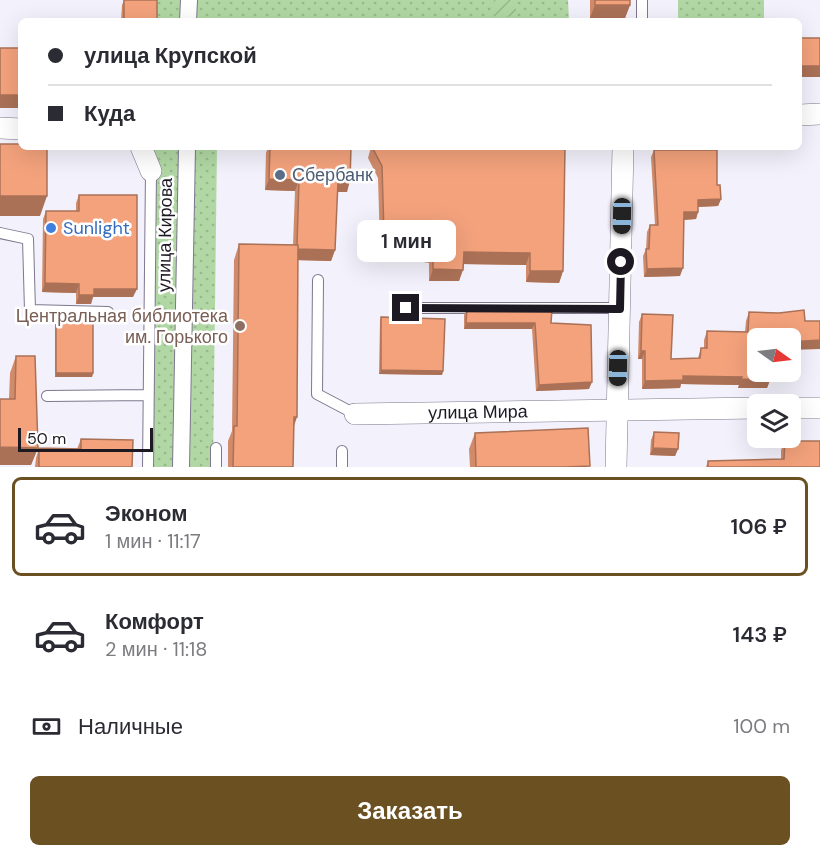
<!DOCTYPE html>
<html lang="ru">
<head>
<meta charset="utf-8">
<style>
  body { margin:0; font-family:"DM Sans",sans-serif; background:#f7f7f7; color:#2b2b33; height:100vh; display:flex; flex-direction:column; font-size:22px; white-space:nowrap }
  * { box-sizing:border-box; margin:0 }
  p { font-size:20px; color:#7c7c81 }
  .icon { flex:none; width:33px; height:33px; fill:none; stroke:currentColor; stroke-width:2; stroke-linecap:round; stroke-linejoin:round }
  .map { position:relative; height:467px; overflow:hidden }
  .details { display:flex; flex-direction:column; background:#fff; flex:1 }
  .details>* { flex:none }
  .hud { position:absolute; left:18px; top:18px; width:784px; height:132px; border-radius:9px; box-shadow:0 6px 24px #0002; display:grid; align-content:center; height:132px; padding:0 30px; background:#fff }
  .needle { width:39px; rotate:104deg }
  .fabs { position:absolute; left:747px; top:328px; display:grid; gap:12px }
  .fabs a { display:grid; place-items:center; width:54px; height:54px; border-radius:9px; background:#fff; box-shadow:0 6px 24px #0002; font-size:30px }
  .scale { position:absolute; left:18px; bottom:15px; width:135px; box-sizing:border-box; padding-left:6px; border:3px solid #1c1922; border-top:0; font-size:16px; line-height:21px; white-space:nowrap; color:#1c1922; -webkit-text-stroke:4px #fff; paint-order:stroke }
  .end { position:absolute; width:27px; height:27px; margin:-14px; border:8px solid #1c1922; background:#fff; box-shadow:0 0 0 3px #fff }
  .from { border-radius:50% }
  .bubble { position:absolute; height:42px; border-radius:9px; background:#fff; box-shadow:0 6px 24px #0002; font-size:20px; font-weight:600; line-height:42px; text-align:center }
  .car { position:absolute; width:18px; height:36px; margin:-18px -9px; border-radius:8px; box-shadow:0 0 4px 2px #0007; background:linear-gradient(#222 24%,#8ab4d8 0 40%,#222 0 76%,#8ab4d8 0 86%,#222 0) }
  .hud b { display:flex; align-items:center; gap:21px; height:57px; font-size:22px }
  .hud b+b { border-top:2px solid #e1e1e2 }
  .hud i { width:15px; height:15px; background:#2b2b33 }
  ul { padding:10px 0 0; list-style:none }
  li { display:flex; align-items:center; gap:18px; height:99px; margin:0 12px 9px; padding:0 18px; border:3px solid transparent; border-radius:9px }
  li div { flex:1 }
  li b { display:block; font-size:22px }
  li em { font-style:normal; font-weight:600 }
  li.on { border-color:#6b5022 }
  li>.icon { width:54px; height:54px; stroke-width:1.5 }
  .pay { display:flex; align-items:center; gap:15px; height:66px; padding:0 30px; font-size:22px }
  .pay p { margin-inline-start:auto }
  .action { display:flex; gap:12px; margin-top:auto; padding:12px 30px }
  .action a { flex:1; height:69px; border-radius:9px; background:#6b5022; color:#fff; font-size:24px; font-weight:600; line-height:69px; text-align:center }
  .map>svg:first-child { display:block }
  .park { fill:url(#park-dots) }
  .garden { fill:url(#garden-furrows) }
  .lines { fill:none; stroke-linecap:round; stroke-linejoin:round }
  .service-casing { stroke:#7e778e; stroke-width:12 }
  .pedestrian-casing { stroke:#7e778e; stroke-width:18 }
  .minor-casing { stroke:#7e778e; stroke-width:22 }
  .service { stroke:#fff; stroke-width:10 }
  .pedestrian { stroke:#fff; stroke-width:16 }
  .minor { stroke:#fff; stroke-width:21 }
  .wall { fill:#d18b6b }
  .shaded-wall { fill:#aa7157 }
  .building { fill:#f3a27c; stroke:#aa7157; stroke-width:1.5 }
  .route { stroke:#1c1922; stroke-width:8 }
  .service-dot { fill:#5c6f8a; stroke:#fff; stroke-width:2 }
  .shop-dot { fill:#3f7fe0; stroke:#fff; stroke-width:2 }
  .education-dot { fill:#8d6e63; stroke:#fff; stroke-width:2 }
  .labels { text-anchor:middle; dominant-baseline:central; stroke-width:5; stroke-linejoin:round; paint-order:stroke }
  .service-label { font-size:18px; fill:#4e5e75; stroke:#fff; text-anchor:start }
  .shop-label { font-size:18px; fill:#366cbe; stroke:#fff; text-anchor:start }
  .street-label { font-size:18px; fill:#1c1922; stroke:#fff }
  .education-label { font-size:18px; fill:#785e54; stroke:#fff; text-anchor:end }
</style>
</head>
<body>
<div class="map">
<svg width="820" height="467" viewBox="0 0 820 467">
  <defs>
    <pattern id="park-dots" width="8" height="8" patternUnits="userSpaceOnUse" patternTransform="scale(1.5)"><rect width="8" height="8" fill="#b1d8a4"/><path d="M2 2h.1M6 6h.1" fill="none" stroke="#98b98d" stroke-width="1.8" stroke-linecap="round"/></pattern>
    <pattern id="garden-furrows" width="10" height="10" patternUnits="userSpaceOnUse" patternTransform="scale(1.5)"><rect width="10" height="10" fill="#b1d8a4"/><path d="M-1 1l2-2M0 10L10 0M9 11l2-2" fill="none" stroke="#98b98d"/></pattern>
  </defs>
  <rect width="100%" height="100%" fill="#f3f1fb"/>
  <!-- park -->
  <path class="park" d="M155,0H568L569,21H155Z
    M678,0H764V21H678Z
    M152,147H217L213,467H150Z"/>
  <!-- garden -->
  <path class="garden" d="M494,0H516V17L494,16Z"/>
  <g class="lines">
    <defs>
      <path id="service" d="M642,21V0
        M0,233L28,239L30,310L108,312
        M318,280L317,394L355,414
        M406,308H620
        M47,396L148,395
        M342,451V467
        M148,467L151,171
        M216,467V448"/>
      <path id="pedestrian" d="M188,21L189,0
        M181,467L187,147"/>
      <g id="minor">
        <path d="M800,115L820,114"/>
        <path d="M0,128L21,129"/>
        <path d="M141,147L151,171"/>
        <path d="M790,408H820"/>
        <path id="s1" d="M355,414L758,408"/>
        <path d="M616,467L623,147"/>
      </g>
    </defs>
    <!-- service casing -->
    <use href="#service" class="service-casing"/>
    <!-- pedestrian casing -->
    <use href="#pedestrian" class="pedestrian-casing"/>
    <!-- minor casing -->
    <use href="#minor" class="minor-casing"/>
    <!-- service -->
    <use href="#service" class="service"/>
    <!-- pedestrian -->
    <use href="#pedestrian" class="pedestrian"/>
    <!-- minor -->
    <use href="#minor" class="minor"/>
  </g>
  <!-- wall -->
  <path class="wall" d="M124,0H157V21H121L122,5Z
    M590,0H630V5L625,18H590Z
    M268,147H351L347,192H337L335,250L331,261L298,260L293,467H228V441L232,431L234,260L239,244L293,245L295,191L265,190L266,153Z
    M371,147H565L563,271L559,283L526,282V265L464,264L459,281H429V263L385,255L380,246L378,178L368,158Z
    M654,150L717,185L721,199L718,206L698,207V212L696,219L684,220L680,276L644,277L643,256L646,249L647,232L650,225H655L651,157Z
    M79,195L133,297H93L91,304H76V293L42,292L43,219L46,211H76V203Z
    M467,309L551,323L589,389L536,391L532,329H464V315Z
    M749,312L770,380L767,388H738L739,385L681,384L680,388L642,389V359H638L639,322L642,314L671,359L698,358L701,348H704V340L707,331L745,332L746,321Z
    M77,315L93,373L92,377H55V324L56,320H76Z
    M381,317L443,371L442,375L379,374L380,321Z
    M16,356L38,448L31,465L9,399L10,373Z
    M654,432L678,449L675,456L650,455L651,440Z
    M475,433L589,467H470L469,449Z
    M81,439L132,467H35L36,458L39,448L77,449Z
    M785,441L820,467H706L708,461L781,459V450Z"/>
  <!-- shaded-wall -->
  <path class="shaded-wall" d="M595,5H630L625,18H590Z
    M800,66H820V77H800Z
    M0,95H21V108H0Z
    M269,179L299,180L295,191L265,190Z
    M338,181H350L347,192H334Z
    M0,196H47L40,216H0Z
    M721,199L718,206L695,207L698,200Z
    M684,212H698L696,219L682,220Z
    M297,249L335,250L331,261L293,260Z
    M464,252L530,253L526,265L460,264Z
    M683,268L680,276L644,277L647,269Z
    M433,269L463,270L459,281H429Z
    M530,271H563L559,283L526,282Z
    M45,283L79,284L76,293L42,292Z
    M94,289H137L133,297H93L91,304H76L79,295Z
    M466,323H535L532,329H464Z
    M820,340V349L790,350V342Z
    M641,351H645L642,359H638Z
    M381,370L443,371L442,375L379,374Z
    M56,373H93L92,377H55Z
    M683,376L742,377L739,385L681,384L680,388L642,389L645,381Z
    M741,379L770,380L767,388H738Z
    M592,382L589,389L536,391L539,385Z
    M294,417H297L292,432Z
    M0,447L38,448L31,465H0Z
    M653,448L678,449L675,456L650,455Z"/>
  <!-- building -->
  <path class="building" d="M124,0H157V21H124Z
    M595,0H630V5H595Z
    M800,38H820V66H800Z
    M0,48H21V95H0Z
    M0,144H21V147H47V196H0Z
    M270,147H351L350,181H338L335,250L298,249V245H297L299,180L269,179Z
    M372,147H565L563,271H530V253L464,252L463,270L433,269V252L389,244L384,235L382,166Z
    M654,150H717V185H720L721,199L698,200V212H684L683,268L647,269L646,249H649L650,225H658Z
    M79,195H137V289H94V295H79V284L45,283L46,211H79Z
    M239,244L298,245L297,417H294L293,467H233L234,426H237Z
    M467,309H552L551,323L591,325L592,382L539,385L535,323H466Z
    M804,310L805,321H820V340L790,342V339H758V372H770V380L741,379L742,377L683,376V380L645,381V351H641L642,314L673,315L671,359L700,358L701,348H707V331L748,332L749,312L779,313Z
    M77,315H93V373H56V320H77Z
    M381,317L445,319L443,371L381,370Z
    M16,356H35L38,448L0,447V399H15Z
    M588,428L590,466L565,467H476L475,433Z
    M654,432L679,433L678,449L653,448Z
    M81,439L133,440L132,467H39V448L81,449Z
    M785,441H820V467H708V461L784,459Z"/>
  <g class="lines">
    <!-- route -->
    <path class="route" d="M406,308L620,309L621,262"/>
  </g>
  <!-- markers -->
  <circle class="service-dot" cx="280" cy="175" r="6"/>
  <circle class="shop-dot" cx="51" cy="228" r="6"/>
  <circle class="education-dot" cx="240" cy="326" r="6"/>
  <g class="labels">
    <!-- service labels -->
    <g class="service-label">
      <text x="292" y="175">Сбербанк</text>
    </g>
    <!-- shop labels -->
    <g class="shop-label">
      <text x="63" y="228">Sunlight</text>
    </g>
    <!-- street labels -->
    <g class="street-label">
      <text transform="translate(165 235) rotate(-89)">улица Кирова</text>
      <text stroke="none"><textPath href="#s1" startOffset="123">улица Мира</textPath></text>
    </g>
    <!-- education labels -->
    <g class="education-label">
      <text x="228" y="316">Центральная библиотека<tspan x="228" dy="21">им. Горького</tspan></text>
    </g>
  </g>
</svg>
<div class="fabs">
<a><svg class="needle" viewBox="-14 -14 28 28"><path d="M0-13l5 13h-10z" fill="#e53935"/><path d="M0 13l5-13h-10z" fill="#7c7c81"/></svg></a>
<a><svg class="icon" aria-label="layers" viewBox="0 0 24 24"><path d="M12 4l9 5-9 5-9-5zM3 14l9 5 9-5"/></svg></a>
</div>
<div class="scale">50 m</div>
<i class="end from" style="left:621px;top:262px"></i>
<i class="end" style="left:406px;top:308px"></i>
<div class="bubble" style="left:357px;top:220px;width:99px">1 мин</div>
<i class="car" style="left:622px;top:216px;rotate:181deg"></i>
<i class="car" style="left:618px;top:368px;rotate:181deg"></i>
<div class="hud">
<b><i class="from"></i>улица Крупской</b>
<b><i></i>Куда</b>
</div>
</div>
<section class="details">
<ul>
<li class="on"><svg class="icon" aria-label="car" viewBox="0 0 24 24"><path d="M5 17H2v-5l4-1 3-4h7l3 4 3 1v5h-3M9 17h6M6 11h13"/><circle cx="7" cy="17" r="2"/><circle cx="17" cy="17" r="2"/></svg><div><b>Эконом</b><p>1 мин · 11:17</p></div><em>106 ₽</em></li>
<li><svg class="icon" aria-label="car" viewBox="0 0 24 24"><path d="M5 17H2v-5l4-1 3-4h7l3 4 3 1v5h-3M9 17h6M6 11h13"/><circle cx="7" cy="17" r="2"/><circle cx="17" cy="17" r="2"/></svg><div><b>Комфорт</b><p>2 мин · 11:18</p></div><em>143 ₽</em></li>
</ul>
<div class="pay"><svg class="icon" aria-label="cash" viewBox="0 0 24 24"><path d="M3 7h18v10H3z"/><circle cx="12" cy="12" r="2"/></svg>Наличные<p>100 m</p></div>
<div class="action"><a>Заказать</a></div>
</section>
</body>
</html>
